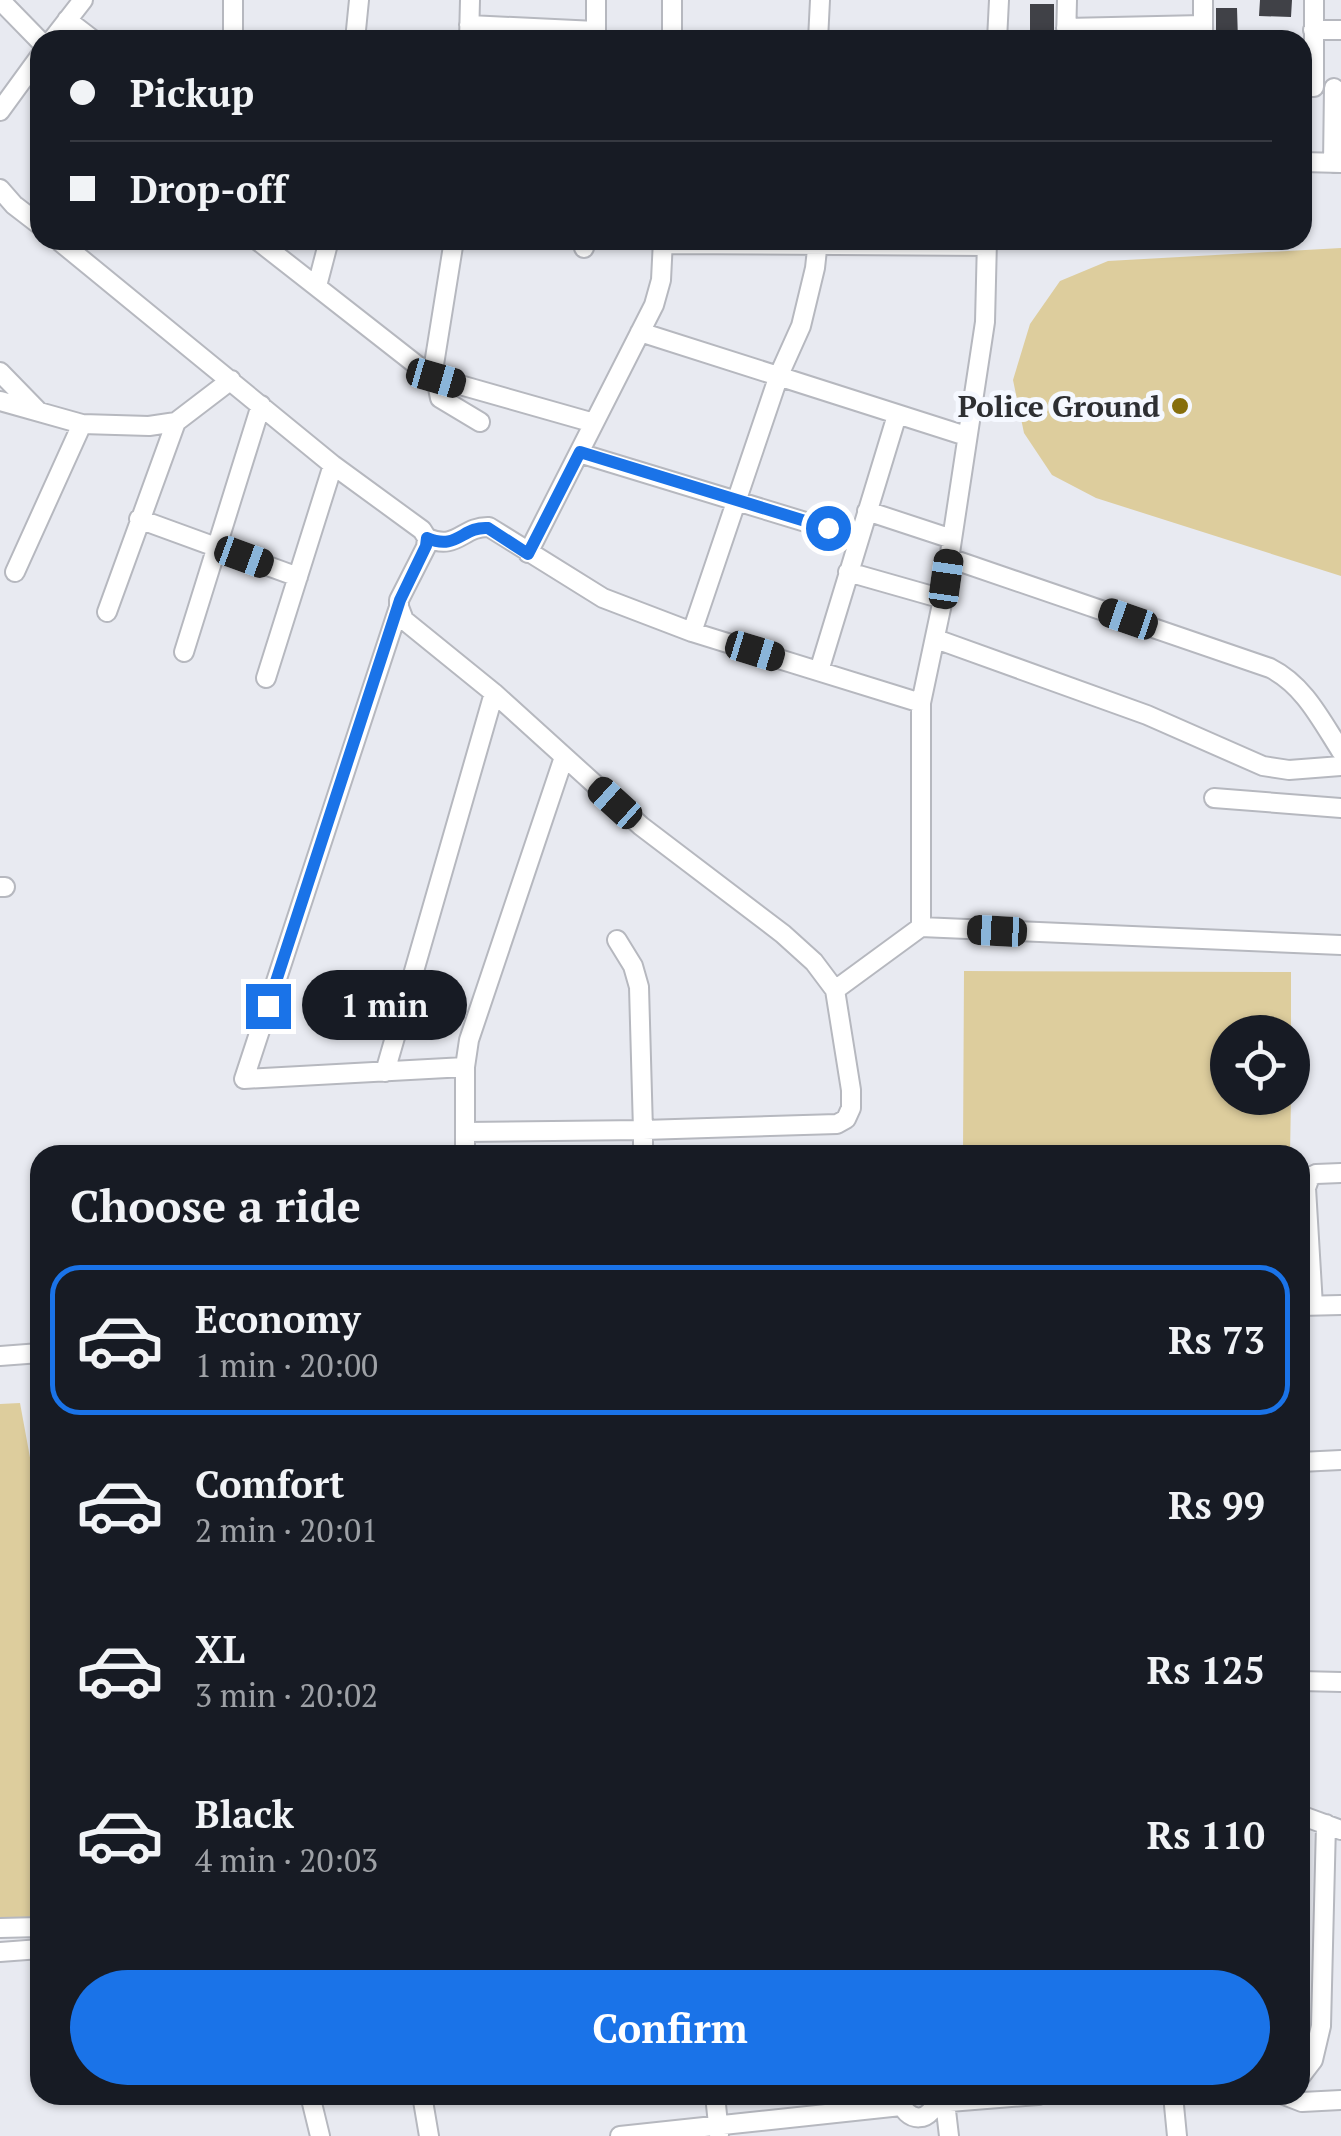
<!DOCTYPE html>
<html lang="en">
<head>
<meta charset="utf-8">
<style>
  body { margin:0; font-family:"PT Serif",serif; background:#242831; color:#f1f3f6; height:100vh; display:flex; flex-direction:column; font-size:38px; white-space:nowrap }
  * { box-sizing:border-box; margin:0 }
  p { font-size:32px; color:#9ea1a6 }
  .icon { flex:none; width:55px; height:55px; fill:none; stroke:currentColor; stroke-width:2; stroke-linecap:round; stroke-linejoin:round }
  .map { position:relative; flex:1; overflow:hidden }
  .panel { position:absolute; left:30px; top:1145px; width:1280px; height:960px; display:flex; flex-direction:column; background:#171b24; border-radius:30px; box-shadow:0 2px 8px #0004 }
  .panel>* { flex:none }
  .hud { position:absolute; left:30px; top:30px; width:1282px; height:220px; border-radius:30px; box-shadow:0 2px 8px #0004; display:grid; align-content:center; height:220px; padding:0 40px; background:#171b24 }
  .buttons { position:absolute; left:1210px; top:1015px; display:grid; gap:20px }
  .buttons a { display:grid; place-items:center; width:100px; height:100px; border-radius:50%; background:#171b24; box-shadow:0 2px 8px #0004; font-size:50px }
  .end { position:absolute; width:45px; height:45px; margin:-22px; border:12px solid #1a73e8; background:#fff; box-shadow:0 0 0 5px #fff }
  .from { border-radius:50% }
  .bubble { position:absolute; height:70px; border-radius:35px; background:#171b24; box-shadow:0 2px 8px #0004; font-size:32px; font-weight:800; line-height:70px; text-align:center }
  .car { position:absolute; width:30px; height:60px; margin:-30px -15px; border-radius:12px; box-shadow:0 0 8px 2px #0007; background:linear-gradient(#222 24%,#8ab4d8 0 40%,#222 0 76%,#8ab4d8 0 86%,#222 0) }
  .hud b { display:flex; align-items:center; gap:35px; height:95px; font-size:38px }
  .hud b+b { border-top:2px solid #363941 }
  .hud i { width:25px; height:25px; background:#f1f3f6 }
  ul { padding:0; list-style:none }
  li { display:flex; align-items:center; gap:30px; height:150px; margin:0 20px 15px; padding:0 20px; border:5px solid transparent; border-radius:30px }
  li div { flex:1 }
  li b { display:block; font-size:38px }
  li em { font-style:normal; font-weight:800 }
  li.current { border-color:#1a73e8 }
  li>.icon { width:90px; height:90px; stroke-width:1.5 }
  h2 { padding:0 40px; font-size:45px; line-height:120px }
  .cta { display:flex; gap:20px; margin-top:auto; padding:20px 40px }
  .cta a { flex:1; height:115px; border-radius:60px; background:#1a73e8; color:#fff; font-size:40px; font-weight:800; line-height:115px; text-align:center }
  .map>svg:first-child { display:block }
  .green { fill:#ddcd9d }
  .building { fill:#404147 }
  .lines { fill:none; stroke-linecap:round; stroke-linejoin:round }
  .minor-casing { stroke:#b6b8bf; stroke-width:22 }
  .minor { stroke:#fff; stroke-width:18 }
  .route { stroke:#1a73e8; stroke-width:12 }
  .poi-dot { fill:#866e0c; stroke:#f5f8ff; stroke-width:4 }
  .labels { text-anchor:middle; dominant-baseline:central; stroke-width:10; stroke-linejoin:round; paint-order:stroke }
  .poi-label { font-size:30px; font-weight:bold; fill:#2e2f32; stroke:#f5f8ff; text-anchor:end }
</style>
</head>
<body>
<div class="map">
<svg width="1341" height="2136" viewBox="0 0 1341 2136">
  <rect width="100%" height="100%" fill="#e8eaf1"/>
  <!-- green -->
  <path class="green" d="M1341,248V576L1096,498L1052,475L1024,433L1013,380L1030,324L1060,281L1108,261Z
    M964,971L1291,972V1032H1228V1098H1291L1290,1155H963Z
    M20,1403L40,1512V1920L0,1924V1404Z"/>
  <!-- building -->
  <path class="building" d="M1260,0H1292L1291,17L1259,16Z
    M1030,4H1054V40H1030Z
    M1216,8H1237L1238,40H1216Z"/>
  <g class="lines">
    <defs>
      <path id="minor" d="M0,0L40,41
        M1203,0V40
        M67,20L93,40
        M469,25L596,31
        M1066,28L1203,25
        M1313,30H1341
        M596,39V0
        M52,40L83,0
        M233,40V0
        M355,40L359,0
        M469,40L470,0
        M672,40V0
        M818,40L820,0
        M997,40L999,0
        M1066,40L1067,0
        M1302,87H1314V0
        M0,111L40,56
        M1302,162L1341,163
        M1333,163L1334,88
        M0,189L14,205L40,225
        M58,240L333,465L422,530L427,538L426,547L399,600V607L404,620L494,693L641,826L783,934L814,962L835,990L851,1090V1108L846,1119L837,1124L643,1130V1155
        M257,240L432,377L454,240
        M663,244L987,246
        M584,248V240
        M317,286L329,240
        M640,332L966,436
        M0,372L38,411
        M432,377L594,423
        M436,378L440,398L480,422
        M0,401L82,424L149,426L176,422L231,380
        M579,453L858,538
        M867,511L952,539
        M139,519L298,577
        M427,538C458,551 462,526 489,527L603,598L692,632L921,703
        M528,553L654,305L661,280L663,240
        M949,558L1270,668C1304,685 1321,720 1341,751
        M15,572L82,424
        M848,572L943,599
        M399,607L244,1079L465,1067
        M107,612L176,422
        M692,632L779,375L801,326L815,268L818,240
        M936,639L1147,715L1263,766L1289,770L1341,766
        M184,652L261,405
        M819,671L897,415
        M266,678L333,465
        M564,757L469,1040L465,1067V1132L643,1130L639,987L633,966L617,940
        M1214,798L1341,808
        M0,887H5
        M921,927L1341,945
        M835,990L921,927V703L943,599L985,322L987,240
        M385,1072L494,693
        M465,1132V1155
        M1300,1306L1341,1305
        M1313,1306L1306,1188L1310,1177L1316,1174L1341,1173
        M0,1356L40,1353
        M1300,1462L1341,1460
        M1300,1681L1341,1682
        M1300,1815L1341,1830
        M0,1928L40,1927
        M0,1952L40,1949
        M1300,2077L1313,2060L1321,2026L1326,1824
        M310,2095L320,2136
        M422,2095L429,2136
        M715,2095L719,2134
        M1173,2095L1177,2136
        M1284,2095L1302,2102L1341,2100
        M899,2097C905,2125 934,2124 937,2095
        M945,2102L949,2136
        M937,2103L1038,2095
        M620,2136L901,2106"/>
    </defs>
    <!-- minor casing -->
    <use href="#minor" class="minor-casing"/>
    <!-- minor -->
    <use href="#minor" class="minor"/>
  </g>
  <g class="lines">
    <!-- route -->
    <path class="route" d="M268,1006L400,600L426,546L427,538C458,551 462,526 488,528L528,554L580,452L828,528"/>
  </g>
  <!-- markers -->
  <circle class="poi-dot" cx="1180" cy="406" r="10"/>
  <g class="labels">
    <!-- poi labels -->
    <g class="poi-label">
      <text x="1160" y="406">Police Ground</text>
    </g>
  </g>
</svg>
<div class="buttons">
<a><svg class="icon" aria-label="locate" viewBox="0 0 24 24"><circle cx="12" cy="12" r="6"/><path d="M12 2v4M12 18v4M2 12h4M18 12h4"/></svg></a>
</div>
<i class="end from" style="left:828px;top:528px"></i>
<i class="end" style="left:268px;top:1006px"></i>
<div class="bubble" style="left:302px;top:970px;width:165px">1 min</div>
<i class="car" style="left:436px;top:378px;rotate:106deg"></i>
<i class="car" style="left:244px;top:557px;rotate:110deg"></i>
<i class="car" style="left:946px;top:579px;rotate:8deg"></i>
<i class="car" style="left:1128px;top:619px;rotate:289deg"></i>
<i class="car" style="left:755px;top:651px;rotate:107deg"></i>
<i class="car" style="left:615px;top:803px;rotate:312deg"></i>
<i class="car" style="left:997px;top:931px;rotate:273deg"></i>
<div class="hud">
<b><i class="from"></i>Pickup</b>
<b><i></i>Drop-off</b>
</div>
<section class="panel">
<h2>Choose a ride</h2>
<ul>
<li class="current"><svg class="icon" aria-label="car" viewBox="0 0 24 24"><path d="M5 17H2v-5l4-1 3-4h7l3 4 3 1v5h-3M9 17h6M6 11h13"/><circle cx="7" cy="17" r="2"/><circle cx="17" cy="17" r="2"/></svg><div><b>Economy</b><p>1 min · 20:00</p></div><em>Rs 73</em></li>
<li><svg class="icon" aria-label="car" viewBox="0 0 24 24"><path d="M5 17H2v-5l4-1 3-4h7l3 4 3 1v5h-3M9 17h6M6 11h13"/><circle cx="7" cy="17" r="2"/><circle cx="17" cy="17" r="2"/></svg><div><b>Comfort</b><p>2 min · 20:01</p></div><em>Rs 99</em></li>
<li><svg class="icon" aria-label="car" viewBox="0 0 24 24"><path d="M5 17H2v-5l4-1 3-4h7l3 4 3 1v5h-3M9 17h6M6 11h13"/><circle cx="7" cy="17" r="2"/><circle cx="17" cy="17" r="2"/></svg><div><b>XL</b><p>3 min · 20:02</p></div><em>Rs 125</em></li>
<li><svg class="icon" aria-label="car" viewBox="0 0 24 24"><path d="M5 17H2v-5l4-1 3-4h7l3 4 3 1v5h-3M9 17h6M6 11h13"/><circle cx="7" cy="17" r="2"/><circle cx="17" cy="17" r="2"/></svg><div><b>Black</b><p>4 min · 20:03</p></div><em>Rs 110</em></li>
</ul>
<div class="cta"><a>Confirm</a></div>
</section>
</div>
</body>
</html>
